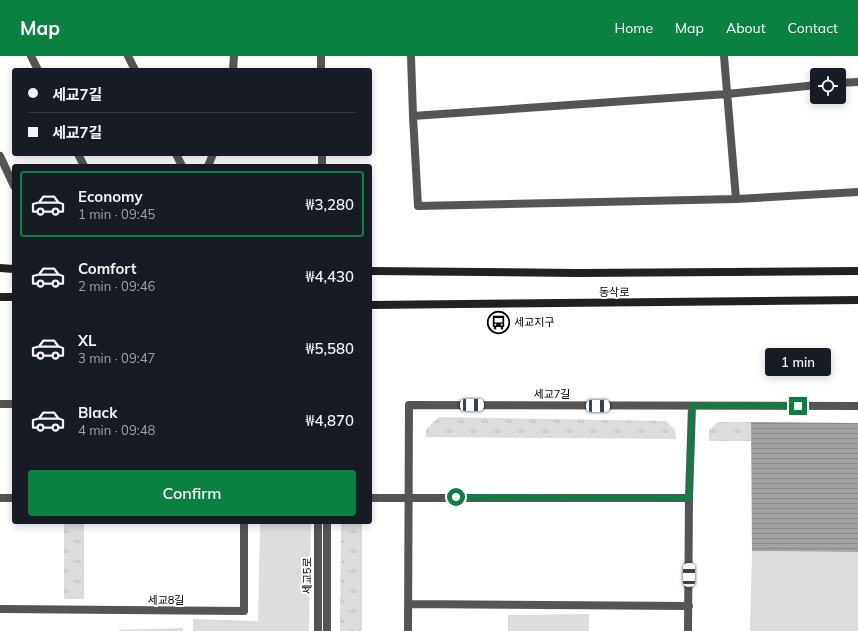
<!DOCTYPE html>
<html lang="en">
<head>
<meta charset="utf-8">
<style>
  body { margin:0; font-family:Mulish,"Noto Sans KR",sans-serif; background:#20242c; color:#f1f3f6; height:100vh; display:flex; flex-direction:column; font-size:15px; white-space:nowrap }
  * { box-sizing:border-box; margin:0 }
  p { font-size:13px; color:#9ea1a6 }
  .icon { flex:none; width:22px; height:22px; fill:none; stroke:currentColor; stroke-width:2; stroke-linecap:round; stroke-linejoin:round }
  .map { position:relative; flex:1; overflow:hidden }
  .drawer { position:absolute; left:12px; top:108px; width:360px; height:360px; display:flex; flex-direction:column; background:#171b24; border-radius:4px; box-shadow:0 2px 10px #0003 }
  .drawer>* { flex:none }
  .top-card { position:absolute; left:12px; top:12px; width:360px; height:88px; border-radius:4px; box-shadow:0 2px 10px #0003; display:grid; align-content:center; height:88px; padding:0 16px; background:#171b24 }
  .buttons { position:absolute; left:810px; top:12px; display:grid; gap:8px }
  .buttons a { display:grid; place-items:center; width:36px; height:36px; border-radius:4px; background:#171b24; box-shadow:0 2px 10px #0003; font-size:20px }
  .end { position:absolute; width:18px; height:18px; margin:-9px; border:5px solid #0b8043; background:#fff; box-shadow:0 0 0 2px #fff }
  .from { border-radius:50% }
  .bubble { position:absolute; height:28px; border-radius:4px; background:#171b24; box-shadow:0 2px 10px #0003; font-size:13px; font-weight:600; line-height:28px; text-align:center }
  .car { position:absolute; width:12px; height:24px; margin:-12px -6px; border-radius:5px; box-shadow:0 0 3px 1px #0007; background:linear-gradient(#fff 24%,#345 0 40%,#fff 0 76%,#345 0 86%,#fff 0) }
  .top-card b { display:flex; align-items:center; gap:14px; height:38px; font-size:15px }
  .top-card b+b { border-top:1px solid #363941 }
  .top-card i { width:10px; height:10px; background:#f1f3f6 }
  ul { padding:7px 0 0; list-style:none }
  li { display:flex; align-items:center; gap:12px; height:66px; margin:0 8px 6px; padding:0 8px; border:2px solid transparent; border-radius:4px }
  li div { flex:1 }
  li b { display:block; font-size:15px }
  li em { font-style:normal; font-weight:600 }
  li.selected { border-color:#0b8043 }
  li>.icon { width:36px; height:36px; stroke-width:1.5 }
  .primary-button { display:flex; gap:8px; margin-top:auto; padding:8px 16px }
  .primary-button a { flex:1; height:46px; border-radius:4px; background:#0b8043; color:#fff; font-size:16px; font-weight:600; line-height:46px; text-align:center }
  header { display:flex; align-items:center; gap:24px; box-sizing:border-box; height:56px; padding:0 20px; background:#0b8043; color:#fff }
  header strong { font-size:19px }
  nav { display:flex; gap:22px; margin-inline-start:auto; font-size:14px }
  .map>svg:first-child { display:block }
  .grass { fill:url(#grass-tufts) }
  .park { fill:#dcdcdc }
  .water { fill:url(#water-rules) }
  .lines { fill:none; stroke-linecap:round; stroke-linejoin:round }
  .minor { stroke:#555; stroke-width:8 }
  .secondary { stroke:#222; stroke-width:8 }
  .route { stroke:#0b8043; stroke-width:5 }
  .labels { text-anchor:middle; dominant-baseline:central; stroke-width:4; stroke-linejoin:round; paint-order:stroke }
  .street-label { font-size:11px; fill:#000; stroke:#fff }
  .poi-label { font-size:11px; fill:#000; stroke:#fff; text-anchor:start }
</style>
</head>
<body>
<header>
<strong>Map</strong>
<nav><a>Home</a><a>Map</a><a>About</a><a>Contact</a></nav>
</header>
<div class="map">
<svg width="858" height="575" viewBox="0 0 858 575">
  <defs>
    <pattern id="grass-tufts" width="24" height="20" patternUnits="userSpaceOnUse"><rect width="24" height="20" fill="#dcdcdc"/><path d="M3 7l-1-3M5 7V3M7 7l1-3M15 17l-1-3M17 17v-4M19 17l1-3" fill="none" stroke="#bbb"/></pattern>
    <pattern id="water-rules" width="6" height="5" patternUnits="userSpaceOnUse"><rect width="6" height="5" fill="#a3a3a3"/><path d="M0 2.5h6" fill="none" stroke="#8b8b8b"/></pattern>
  </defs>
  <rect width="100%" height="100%" fill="#fff"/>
  <!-- grass -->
  <path class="grass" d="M439,361L666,365L675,374L676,383L426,381V373Z
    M718,366H751V385H709V374Z
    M64,466H84V543H64Z
    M344,466H362V575H340L341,468Z"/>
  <!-- park -->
  <path class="park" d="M263,466H309L311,468L309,575H193V563L258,565L260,469Z
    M752,495L858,496V575H750Z
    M589,558V575H508V559Z
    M183,572V575H118V574Z"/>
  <!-- water -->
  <path class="water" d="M751,366L858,367V496L752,495Z"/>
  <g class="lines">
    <!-- minor -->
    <path class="minor" d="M31,0L38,14
      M128,0L135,14
      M321,0V14
      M411,0L413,60
      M724,0L736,143L858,136
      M233,14L234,0
      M839,27L858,26
      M78,98L84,110
      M176,98L182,110
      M322,98V110
      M0,100L14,130
      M208,110L213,98
      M736,143L418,150L413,60L727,38L817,29
      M0,348H14
      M0,442H14
      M370,442H689
      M408,548L689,550
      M0,553L244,555V466
      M318,575V466
      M327,575V466
      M408,575L409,349L858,350
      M688,575L689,442L692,350"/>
    <!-- secondary -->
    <path class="secondary" d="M0,212L14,213
      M370,215L577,217L858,215
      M0,241H14
      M370,249L858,244"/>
  </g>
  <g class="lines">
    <!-- route -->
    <path class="route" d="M456,441L689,442L692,350H798"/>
  </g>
  <!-- icons -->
  <defs>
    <symbol id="bus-ring" viewBox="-11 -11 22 22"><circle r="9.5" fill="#fff" stroke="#000" stroke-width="1.5"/><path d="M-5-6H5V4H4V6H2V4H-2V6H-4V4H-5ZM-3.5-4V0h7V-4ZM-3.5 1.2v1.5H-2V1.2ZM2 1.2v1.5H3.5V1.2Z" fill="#000"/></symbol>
  </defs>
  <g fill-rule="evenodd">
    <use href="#bus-ring" x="486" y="254" width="25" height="25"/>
  </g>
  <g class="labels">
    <!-- street labels -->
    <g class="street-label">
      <text x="614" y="236">동삭로</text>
      <text x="552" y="338">세교7길</text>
      <text transform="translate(307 520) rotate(-90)">세교5로</text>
      <text x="166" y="544">세교8길</text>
    </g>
    <!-- poi labels -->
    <g class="poi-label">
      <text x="514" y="266">세교지구</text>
    </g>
  </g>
</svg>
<div class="buttons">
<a><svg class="icon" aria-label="locate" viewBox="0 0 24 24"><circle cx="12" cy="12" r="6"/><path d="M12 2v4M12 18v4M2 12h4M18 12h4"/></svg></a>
</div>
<i class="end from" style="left:456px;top:441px"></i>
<i class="end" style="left:798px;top:350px"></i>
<div class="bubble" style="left:765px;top:292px;width:66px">1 min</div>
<i class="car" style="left:472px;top:349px;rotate:90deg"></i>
<i class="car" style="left:598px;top:350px;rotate:90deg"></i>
<i class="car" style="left:689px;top:519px;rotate:0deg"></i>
<div class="top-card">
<b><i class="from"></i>세교7길</b>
<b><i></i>세교7길</b>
</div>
<section class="drawer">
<ul>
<li class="selected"><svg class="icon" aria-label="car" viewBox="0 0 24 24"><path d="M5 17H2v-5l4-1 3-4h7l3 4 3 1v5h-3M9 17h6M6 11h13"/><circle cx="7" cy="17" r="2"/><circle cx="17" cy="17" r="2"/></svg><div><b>Economy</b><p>1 min · 09:45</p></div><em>₩3,280</em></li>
<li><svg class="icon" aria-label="car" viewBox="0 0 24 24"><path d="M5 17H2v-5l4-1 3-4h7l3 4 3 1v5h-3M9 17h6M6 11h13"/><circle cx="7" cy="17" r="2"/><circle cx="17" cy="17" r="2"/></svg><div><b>Comfort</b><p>2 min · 09:46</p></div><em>₩4,430</em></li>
<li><svg class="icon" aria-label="car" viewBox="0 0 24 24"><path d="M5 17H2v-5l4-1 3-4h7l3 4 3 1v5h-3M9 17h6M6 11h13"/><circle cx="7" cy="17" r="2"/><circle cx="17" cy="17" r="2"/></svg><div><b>XL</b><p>3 min · 09:47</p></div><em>₩5,580</em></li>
<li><svg class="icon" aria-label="car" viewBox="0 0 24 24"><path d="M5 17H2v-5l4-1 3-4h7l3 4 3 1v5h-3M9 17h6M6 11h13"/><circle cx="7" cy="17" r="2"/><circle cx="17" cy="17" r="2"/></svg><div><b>Black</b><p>4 min · 09:48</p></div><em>₩4,870</em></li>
</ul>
<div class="primary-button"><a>Confirm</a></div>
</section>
</div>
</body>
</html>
